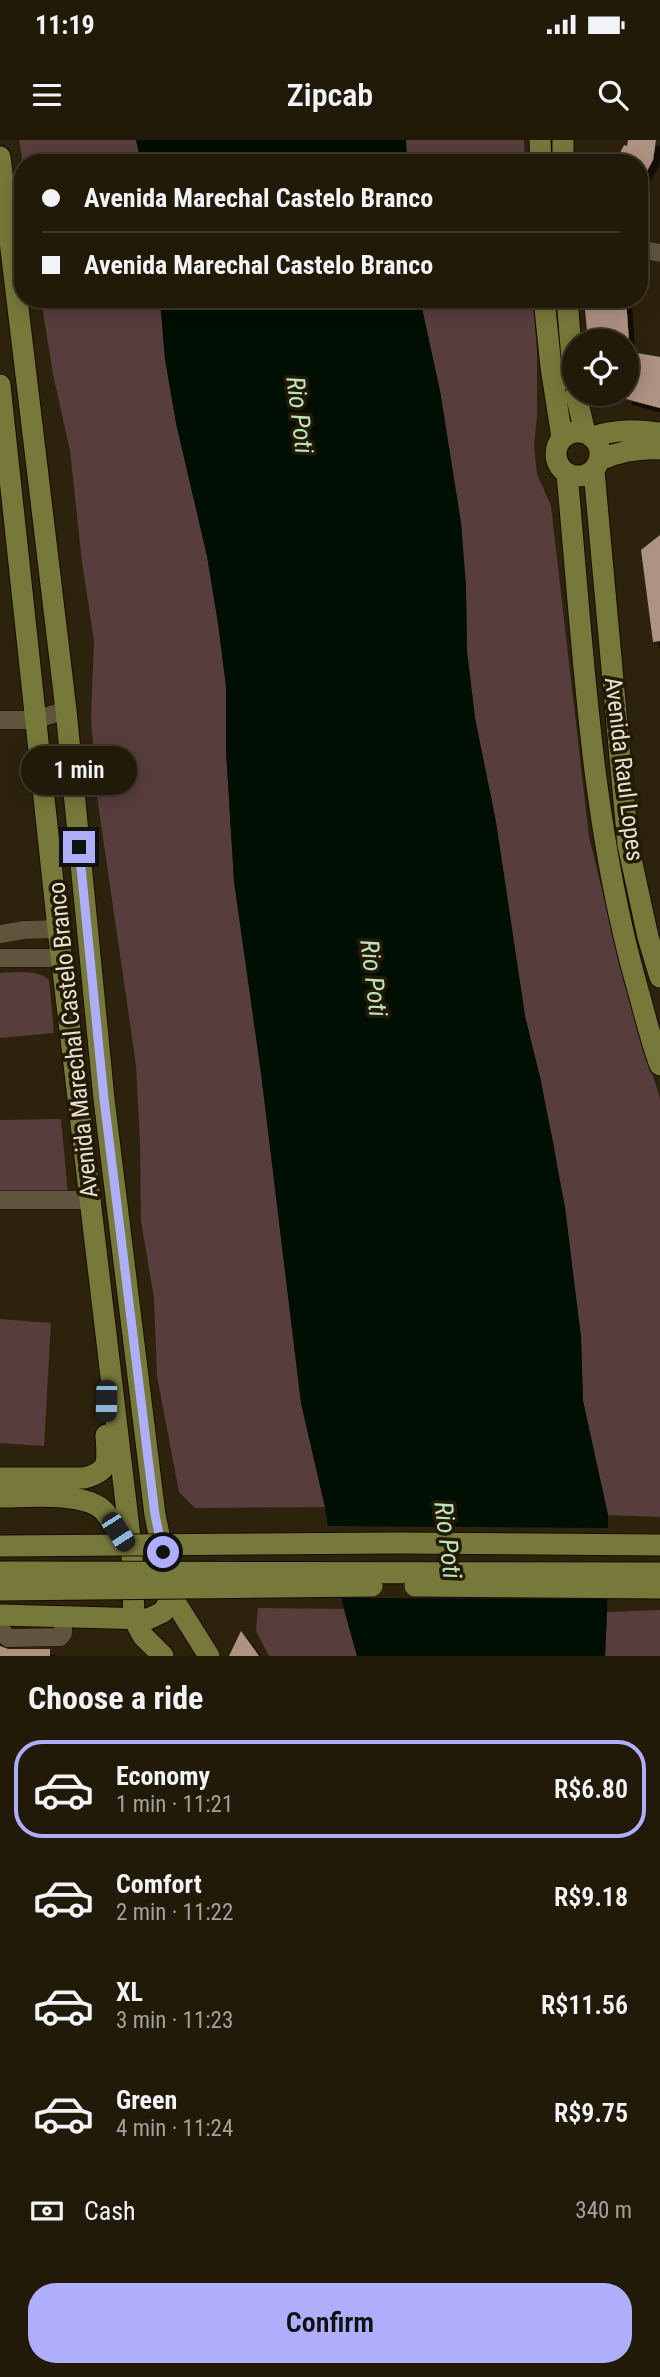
<!DOCTYPE html>
<html lang="en">
<head>
<meta charset="utf-8">
<style>
  body { margin:0; font-family:"Roboto Condensed",sans-serif; background:#2a2312; color:#f1f3f6; height:100vh; display:flex; flex-direction:column; font-size:26px; white-space:nowrap }
  * { box-sizing:border-box; margin:0 }
  p { font-size:23px; color:#a2a19c }
  .icon { flex:none; width:38px; height:38px; fill:none; stroke:currentColor; stroke-width:2; stroke-linecap:round; stroke-linejoin:round }
  .map { position:relative; height:1516px; overflow:hidden }
  .sheet { display:flex; flex-direction:column; background:#221a09; flex:1 }
  .sheet>* { flex:none }
  .hud { position:absolute; left:14px; top:14px; width:634px; height:154px; border-radius:28px; box-shadow:0 4px 18px #0003,0 0 0 2px #3f382a; display:grid; align-content:center; height:154px; padding:0 28px; background:#221a09 }
  .tools { position:absolute; left:562px; top:189px; display:grid; gap:14px }
  .tools a { display:grid; place-items:center; width:77px; height:77px; border-radius:50%; background:#221a09; box-shadow:0 4px 18px #0003,0 0 0 2px #3f382a; font-size:35px }
  .end { position:absolute; width:32px; height:32px; margin:-16px; border:9px solid #afaefa; background:#111; box-shadow:0 0 0 4px #111 }
  .from { border-radius:50% }
  .bubble { position:absolute; height:49px; border-radius:24px; background:#221a09; box-shadow:0 4px 18px #0003,0 0 0 2px #3f382a; font-size:23px; font-weight:600; line-height:49px; text-align:center }
  .car { position:absolute; width:21px; height:42px; margin:-21px -10px; border-radius:9px; box-shadow:0 0 5px 2px #0007; background:linear-gradient(#222 24%,#8ab4d8 0 40%,#222 0 76%,#8ab4d8 0 86%,#222 0) }
  .hud b { display:flex; align-items:center; gap:24px; height:66px; font-size:26px }
  .hud b+b { border-top:2px solid #3f382a }
  .hud i { width:18px; height:18px; background:#f1f3f6 }
  ul { padding:0; list-style:none }
  li { display:flex; align-items:center; gap:21px; height:98px; margin:0 14px 10px; padding:0 14px; border:4px solid transparent; border-radius:28px }
  li div { flex:1 }
  li b { display:block; font-size:26px }
  li em { font-style:normal; font-weight:600 }
  li.current { border-color:#afaefa }
  li>.icon { width:63px; height:63px; stroke-width:1.5 }
  h2 { padding:0 28px; font-size:32px; line-height:84px }
  .pay { display:flex; align-items:center; gap:18px; height:77px; padding:0 28px; font-size:26px }
  .pay p { margin-inline-start:auto }
  .cta { display:flex; gap:14px; margin-top:auto; padding:14px 28px }
  .cta a { flex:1; height:80px; border-radius:28px; background:#afaefa; color:#111; font-size:28px; font-weight:600; line-height:80px; text-align:center }
  .status { display:flex; justify-content:space-between; align-items:center; height:49px; padding:0 35px; background:#221a09; direction:ltr }
  .status svg { height:19px; fill:currentColor }
  header { display:flex; justify-content:space-between; align-items:center; height:91px; padding:0 28px; background:#221a09; font-size:32px; font-weight:600 }
  .map>svg:first-child { display:block }
  .green { fill:#583d3d }
  .water { fill:#000f03 }
  .pier { fill:#2d230c }
  .building { fill:#ae9282; filter:url(#shadow) }
  .lines { fill:none; stroke-linecap:round; stroke-linejoin:round }
  .minor-casing { stroke:#150c00; stroke-width:19 }
  .major-casing { stroke:#150c00; stroke-width:23 }
  .minor { stroke:#60543c; stroke-width:18 }
  .major { stroke:#77793a; stroke-width:21 }
  .major-bridge-casing { stroke:#150c00; stroke-width:23; stroke-linecap:butt }
  .major-bridge { stroke:#77793a; stroke-width:21 }
  .route { stroke:#afaefa; stroke-width:9 }
  .labels { text-anchor:middle; dominant-baseline:central; stroke-width:7; stroke-linejoin:round; paint-order:stroke }
  .street-label { font-size:24px; fill:#e6dfd2; stroke:#241903 }
  .water-label { font-size:26px; font-style:italic; fill:#b8e5be; stroke:#241903 }
</style>
</head>
<body>
<div class="status"><b>11:19</b><svg viewBox="0 0 49 12"><path d="M0 12V9h3v3zM5 12V6h3v6zM10 12V3h3v9zM15 12V0h3v12zM26 1h20v11H26zM47 4h2v5h-2z"/></svg></div>
<header><svg class="icon" aria-label="menu" viewBox="0 0 24 24"><path d="M4 6h16M4 12h16M4 18h16"/></svg>Zipcab<svg class="icon" aria-label="search" viewBox="0 0 24 24"><circle cx="10" cy="10" r="6"/><path d="M15 15l6 6"/></svg></header>
<div class="map">
<svg width="660" height="1516" viewBox="0 0 660 1516">
  <defs>
    <filter id="shadow"><feDropShadow dx="6" dy="6" stdDeviation="0" flood-color="#0009"/></filter>
  </defs>
  <rect width="100%" height="100%" fill="#2d230c"/>
  <!-- green -->
  <path class="green" d="M19,0H136L141,23H23Z
    M406,0H524L525,23H407Z
    M41,159H160L165,219L176,283L207,416L218,483L226,546V610L234,741L261,933L301,1263L325,1367L195,1368L179,1352L157,1236L154,1158L141,1081L140,1003L136,925L97,656L91,578L94,501L82,422L70,311L53,234Z
    M420,159H533L537,213V276L534,306L537,334L551,366L589,697L627,851L660,959V1377L608,1375L583,1261L581,1197L554,1005L525,876L496,682L475,578L467,511L466,447L461,383L440,251Z
    M0,833C16,833 37,829 49,840L54,893L0,898Z
    M61,979L68,1054L0,1055V980Z
    M0,1179L51,1183L44,1306L0,1303Z
    M258,1468L344,1469L357,1516H269L256,1491Z
    M660,1470V1516H605L607,1472Z"/>
  <!-- water -->
  <path class="water" d="M136,0H406L407,23H141Z
    M160,159H420L440,251L461,383L466,447L467,511L475,578L496,682L525,876L541,941L565,1067L581,1197L583,1261L608,1375L607,1472L605,1516H357L344,1469L332,1413L325,1367L301,1263L261,933L234,741L226,610V546L218,483L207,416L176,283L165,219Z"/>
  <!-- pier -->
  <path class="pier" d="M324,1386L611,1388V1459L338,1458Z"/>
  <!-- building -->
  <path class="building" d="M628,0H656L653,20L639,46V23H615L624,5L627,6Z
    M584,159H626L629,201H588Z
    M626,205L637,213L660,217V268L626,259Z
    M660,395V501L653,502L641,410Z
    M241,1491L259,1516H229Z
    M0,1506L8,1509H50V1516H0Z"/>
  <g class="lines">
    <defs>
      <path id="minor" d="M639,109L660,113
        M0,580H35L66,570
        M0,794L24,790L58,789
        M0,818H61
        M0,1060H92
        M1,1475V1490L8,1498L60,1497L63,1493V1477"/>
      <path id="major" d="M540,0L541,23
        M0,17L66,570L104,959L155,1375L172,1457L209,1516
        M563,23V0
        M544,159L551,227L562,298
        M567,159L574,243
        M0,245L58,789L132,1414L134,1479L143,1496L163,1516
        M576,254L585,293
        M556 314a22 22 0 1 1 44 0a22 22 0 1 1-44 0Z
        M592,297C616,289 635,290 660,293
        M600,320C620,311 638,308 660,309
        M594,331L628,705L648,797L660,837
        M567,334C583,505 590,678 636,843C644,870 650,899 660,925
        M0,1338H84C112,1331 107,1320 106,1295
        M0,1357C26,1357 85,1351 104,1371C113,1382 120,1396 128,1408
        M0,1475L148,1479L163,1472L172,1457"/>
    </defs>
    <!-- minor casing -->
    <use href="#minor" class="minor-casing"/>
    <!-- major casing -->
    <use href="#major" class="major-casing"/>
    <!-- minor -->
    <use href="#minor" class="minor"/>
    <!-- major -->
    <use href="#major" class="major"/>
    <defs>
      <path id="major-bridge" d="M0,1406L394,1403L660,1405
        M0,1432L660,1433
        M415,1446L660,1448
        M0,1450L372,1446"/>
    </defs>
    <!-- major-bridge casing -->
    <use href="#major-bridge" class="major-bridge-casing"/>
    <!-- major-bridge -->
    <use href="#major-bridge" class="major-bridge"/>
  </g>
  <g class="lines">
    <!-- route -->
    <path class="route" d="M79,707L104,959L155,1375L163,1412"/>
  </g>
  <g class="labels">
    <!-- street labels -->
    <g class="street-label">
      <text transform="translate(624 629) rotate(83)">Avenida Raul Lopes</text>
      <text transform="translate(73 900) rotate(-96)">Avenida Marechal Castelo Branco</text>
    </g>
    <!-- water labels -->
    <g class="water-label">
      <text transform="translate(300 275) rotate(83)">Rio Poti</text>
      <text transform="translate(374 838) rotate(83)">Rio Poti</text>
      <text transform="translate(448 1400) rotate(83)">Rio Poti</text>
    </g>
  </g>
</svg>
<div class="tools">
<a><svg class="icon" aria-label="locate" viewBox="0 0 24 24"><circle cx="12" cy="12" r="6"/><path d="M12 2v4M12 18v4M2 12h4M18 12h4"/></svg></a>
</div>
<i class="end from" style="left:163px;top:1412px"></i>
<i class="end" style="left:79px;top:707px"></i>
<div class="bubble" style="left:21px;top:606px;width:116px">1 min</div>
<i class="car" style="left:106px;top:1261px;rotate:181deg"></i>
<i class="car" style="left:118px;top:1392px;rotate:147deg"></i>
<div class="hud">
<b><i class="from"></i>Avenida Marechal Castelo Branco</b>
<b><i></i>Avenida Marechal Castelo Branco</b>
</div>
</div>
<section class="sheet">
<h2>Choose a ride</h2>
<ul>
<li class="current"><svg class="icon" aria-label="car" viewBox="0 0 24 24"><path d="M5 17H2v-5l4-1 3-4h7l3 4 3 1v5h-3M9 17h6M6 11h13"/><circle cx="7" cy="17" r="2"/><circle cx="17" cy="17" r="2"/></svg><div><b>Economy</b><p>1 min · 11:21</p></div><em>R$6.80</em></li>
<li><svg class="icon" aria-label="car" viewBox="0 0 24 24"><path d="M5 17H2v-5l4-1 3-4h7l3 4 3 1v5h-3M9 17h6M6 11h13"/><circle cx="7" cy="17" r="2"/><circle cx="17" cy="17" r="2"/></svg><div><b>Comfort</b><p>2 min · 11:22</p></div><em>R$9.18</em></li>
<li><svg class="icon" aria-label="car" viewBox="0 0 24 24"><path d="M5 17H2v-5l4-1 3-4h7l3 4 3 1v5h-3M9 17h6M6 11h13"/><circle cx="7" cy="17" r="2"/><circle cx="17" cy="17" r="2"/></svg><div><b>XL</b><p>3 min · 11:23</p></div><em>R$11.56</em></li>
<li><svg class="icon" aria-label="car" viewBox="0 0 24 24"><path d="M5 17H2v-5l4-1 3-4h7l3 4 3 1v5h-3M9 17h6M6 11h13"/><circle cx="7" cy="17" r="2"/><circle cx="17" cy="17" r="2"/></svg><div><b>Green</b><p>4 min · 11:24</p></div><em>R$9.75</em></li>
</ul>
<div class="pay"><svg class="icon" aria-label="cash" viewBox="0 0 24 24"><path d="M3 7h18v10H3z"/><circle cx="12" cy="12" r="2"/></svg>Cash<p>340 m</p></div>
<div class="cta"><a>Confirm</a></div>
</section>
</body>
</html>
